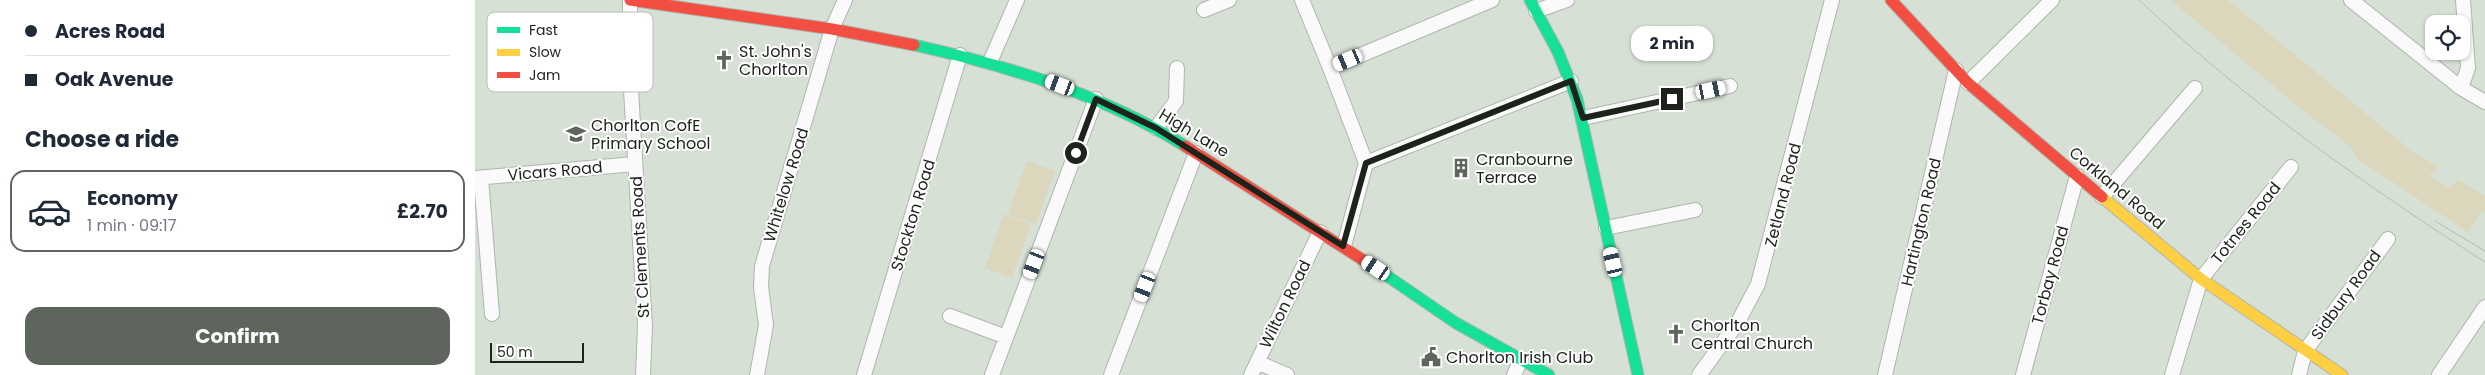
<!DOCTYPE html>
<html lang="en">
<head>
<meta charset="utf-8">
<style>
  body { margin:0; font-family:Poppins,sans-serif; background:#f6f6f7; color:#1f2937; height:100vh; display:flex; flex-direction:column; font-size:19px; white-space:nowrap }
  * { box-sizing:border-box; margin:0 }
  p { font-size:16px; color:#747a83 }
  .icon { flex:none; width:28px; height:28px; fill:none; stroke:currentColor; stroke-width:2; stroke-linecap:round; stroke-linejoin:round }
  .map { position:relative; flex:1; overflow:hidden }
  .sheet { display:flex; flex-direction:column; background:#fff; width:475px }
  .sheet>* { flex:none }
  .hud { display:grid; align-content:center; height:110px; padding:0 25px; background:#fff }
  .tools { position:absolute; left:1950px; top:15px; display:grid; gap:10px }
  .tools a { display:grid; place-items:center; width:45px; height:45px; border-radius:10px; background:#fff; box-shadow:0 1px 4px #0004; font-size:25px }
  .scale { position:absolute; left:15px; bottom:12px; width:94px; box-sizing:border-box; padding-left:5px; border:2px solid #1c231b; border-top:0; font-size:14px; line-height:18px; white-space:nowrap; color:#1c231b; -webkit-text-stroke:4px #fff; paint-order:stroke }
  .end { position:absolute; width:22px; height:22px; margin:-11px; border:6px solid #1c231b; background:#fff; box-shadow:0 0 0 2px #fff }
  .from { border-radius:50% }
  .bubble { position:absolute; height:35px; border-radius:15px; background:#fff; box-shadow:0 1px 4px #0004; font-size:16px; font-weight:700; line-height:35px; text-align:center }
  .car { position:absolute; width:15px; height:30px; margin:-15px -8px; border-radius:6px; box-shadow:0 0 4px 1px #0007; background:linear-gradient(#fff 24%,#345 0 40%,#fff 0 76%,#345 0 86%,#fff 0) }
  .hud b { display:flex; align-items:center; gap:18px; height:48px; font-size:19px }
  .hud b+b { border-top:1px solid #e0e1e3 }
  .hud i { width:12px; height:12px; background:#1f2937 }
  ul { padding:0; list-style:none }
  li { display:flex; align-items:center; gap:15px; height:82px; margin:0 10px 8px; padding:0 15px; border:2px solid #e0e1e3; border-radius:15px }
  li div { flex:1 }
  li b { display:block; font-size:19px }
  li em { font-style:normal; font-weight:700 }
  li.selected { border-color:#5d655c }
  li>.icon { width:45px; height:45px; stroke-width:1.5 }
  h2 { padding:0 25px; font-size:22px; line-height:60px }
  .button { display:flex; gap:10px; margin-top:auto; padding:10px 25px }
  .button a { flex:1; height:58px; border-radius:15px; background:#5d655c; color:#fff; font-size:20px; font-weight:700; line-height:58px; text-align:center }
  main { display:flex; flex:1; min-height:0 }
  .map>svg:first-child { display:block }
  .green { fill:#dcd6bd }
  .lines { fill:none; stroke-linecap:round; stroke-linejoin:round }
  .street-casing { stroke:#aeb6ad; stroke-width:16 }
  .fast-casing { stroke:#aeb6ad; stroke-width:13 }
  .slow-casing { stroke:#aeb6ad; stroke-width:13 }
  .jam-casing { stroke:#aeb6ad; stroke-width:13 }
  .street { stroke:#f9faf9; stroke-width:14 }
  .fast { stroke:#16e098; stroke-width:11 }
  .slow { stroke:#ffcf43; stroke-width:11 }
  .jam { stroke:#f24e42; stroke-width:11 }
  .tram { stroke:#b7bbb7; stroke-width:1 }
  .route { stroke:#1c231b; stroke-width:6 }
  .labels { text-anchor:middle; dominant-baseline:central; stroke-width:4; stroke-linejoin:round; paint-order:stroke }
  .poi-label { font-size:16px; fill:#1c231b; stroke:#fff; text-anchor:start }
  .street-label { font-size:16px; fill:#1c231b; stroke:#fff }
  .key { fill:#fff; stroke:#bbbdbb; stroke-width:1 }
  .key-label { font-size:14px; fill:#1c231b }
</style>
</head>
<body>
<main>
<section class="sheet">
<div class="hud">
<b><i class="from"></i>Acres Road</b>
<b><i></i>Oak Avenue</b>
</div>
<h2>Choose a ride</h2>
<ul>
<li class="selected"><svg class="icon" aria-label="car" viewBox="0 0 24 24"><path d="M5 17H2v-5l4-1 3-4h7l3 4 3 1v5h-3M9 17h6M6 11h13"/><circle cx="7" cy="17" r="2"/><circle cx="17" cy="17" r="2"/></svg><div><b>Economy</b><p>1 min · 09:17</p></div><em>£2.70</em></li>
</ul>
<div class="button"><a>Confirm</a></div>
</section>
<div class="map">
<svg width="2010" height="375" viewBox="0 0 2010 375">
  <rect width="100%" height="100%" fill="#d6e0d4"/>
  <!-- green -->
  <path class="green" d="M1696,0H1753L1939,153L1963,167L1954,176L1974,188L1983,180L2010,196V213L2006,211L1993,232L1883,159L1875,146L1832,114Z
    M552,161L580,171L561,224L533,214Z
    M529,214L556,224L537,278L510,268Z"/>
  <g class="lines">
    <defs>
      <path id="street" d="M155,0V73L170,326L168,375
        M827,0L855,68L891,163L869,246
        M1876,0L1986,88L2010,102
        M729,10L754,0
        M1061,11L1092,0
        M515,62L542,0
        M855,68L1017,0
        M1493,83L1577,0
        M1986,88L1993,68L1988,0
        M1108,118L1255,86
        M681,128L701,101L702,68
        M891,163L1096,81
        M0,178L160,164
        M6,178L17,314
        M1627,197L1720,88
        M1131,228L1220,210
        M475,316L531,337
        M782,362L812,375
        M282,375L291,325L286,287L287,266L357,29L370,0
        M389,375L485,55
        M517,375L621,99
        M636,375L721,153
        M776,375L845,232
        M1039,375L1046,359
        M1224,375L1263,322L1283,284L1357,0
        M1410,375L1481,70
        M1548,375L1602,176
        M1697,375L1726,279L1816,167
        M1824,375L1830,351L1913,239
        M1964,375L2010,307"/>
      <path id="fast" d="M1055,0L1083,52L1102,99L1163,375
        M439,45C533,66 627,94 710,146
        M899,267L981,323L1074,375"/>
      <path id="slow" d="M1627,197L1726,279L1867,375"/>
      <path id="jam" d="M155,0L357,29L439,45
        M1416,0L1493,83L1627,197
        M710,146L899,267"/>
    </defs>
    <!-- street casing -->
    <use href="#street" class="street-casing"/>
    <!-- fast casing -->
    <use href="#fast" class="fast-casing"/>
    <!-- slow casing -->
    <use href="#slow" class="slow-casing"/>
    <!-- jam casing -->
    <use href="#jam" class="jam-casing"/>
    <!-- street -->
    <use href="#street" class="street"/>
    <!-- fast -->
    <use href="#fast" class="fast"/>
    <!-- slow -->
    <use href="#slow" class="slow"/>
    <!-- jam -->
    <use href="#jam" class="jam"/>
    <!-- tram -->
    <path class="tram" d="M1664,0C1770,100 1888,184 2010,262
      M1960,221L2010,251"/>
  </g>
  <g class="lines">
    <!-- route -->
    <path class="route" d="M601,153L621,99L681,128L868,246L891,163L1096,81L1108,118L1197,99"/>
  </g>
  <!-- icons -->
  <defs>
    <symbol id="church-bare" viewBox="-9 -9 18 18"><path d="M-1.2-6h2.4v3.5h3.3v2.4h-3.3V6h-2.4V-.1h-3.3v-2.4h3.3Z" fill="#5d655c" stroke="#fff" stroke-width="2.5" paint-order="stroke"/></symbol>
    <symbol id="school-bare" viewBox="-9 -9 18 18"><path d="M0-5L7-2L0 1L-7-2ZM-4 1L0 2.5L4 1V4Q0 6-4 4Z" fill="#5d655c" stroke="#fff" stroke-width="2.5" paint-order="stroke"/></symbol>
    <symbol id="building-bare" viewBox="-9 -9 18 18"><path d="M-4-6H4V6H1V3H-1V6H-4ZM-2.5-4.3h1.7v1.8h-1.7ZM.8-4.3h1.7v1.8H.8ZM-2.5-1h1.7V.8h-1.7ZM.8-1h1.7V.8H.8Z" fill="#5d655c" stroke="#fff" stroke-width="2.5" paint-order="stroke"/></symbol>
    <symbol id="civic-bare" viewBox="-9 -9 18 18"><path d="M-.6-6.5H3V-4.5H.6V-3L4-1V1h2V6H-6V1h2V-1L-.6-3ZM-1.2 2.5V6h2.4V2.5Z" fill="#5d655c" stroke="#fff" stroke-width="2.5" paint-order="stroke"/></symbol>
  </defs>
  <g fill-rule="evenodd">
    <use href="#church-bare" x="235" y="46" width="28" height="28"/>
    <use href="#school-bare" x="87" y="120" width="28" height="28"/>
    <use href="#building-bare" x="972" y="154" width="28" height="28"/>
    <use href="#church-bare" x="1187" y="320" width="28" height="28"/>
    <use href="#civic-bare" x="942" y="343" width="28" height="28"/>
  </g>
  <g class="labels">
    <!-- poi labels -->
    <g class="poi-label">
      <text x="264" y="51">St. John's<tspan x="264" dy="18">Chorlton</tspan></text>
      <text x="116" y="125">Chorlton CofE<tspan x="116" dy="18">Primary School</tspan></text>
      <text x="1001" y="159">Cranbourne<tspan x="1001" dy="18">Terrace</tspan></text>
      <text x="1216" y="325">Chorlton<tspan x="1216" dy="18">Central Church</tspan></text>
      <text x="971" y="357">Chorlton Irish Club</text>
    </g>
    <!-- street labels -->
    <g class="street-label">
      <text transform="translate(719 133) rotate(31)">High Lane</text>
      <text transform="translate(80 171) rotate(-5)">Vicars Road</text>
      <text transform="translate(311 185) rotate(-73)">Whitelow Road</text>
      <text transform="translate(1642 188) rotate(40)">Corkland Road</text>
      <text transform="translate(1308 195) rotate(-76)">Zetland Road</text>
      <text transform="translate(438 215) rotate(-73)">Stockton Road</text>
      <text transform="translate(1446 222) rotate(-77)">Hartington Road</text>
      <text transform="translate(1771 223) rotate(-51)">Totnes Road</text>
      <text transform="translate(165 247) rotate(-93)">St Clements Road</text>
      <text transform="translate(1575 275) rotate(-75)">Torbay Road</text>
      <text transform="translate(1871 295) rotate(-54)">Sidbury Road</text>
      <text transform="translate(810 304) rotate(-64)">Wilton Road</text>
    </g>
  </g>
  <!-- legend -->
  <rect x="12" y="12" width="166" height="80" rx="8" class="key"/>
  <rect x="22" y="27" width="23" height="6" fill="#16e098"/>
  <rect x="22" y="49" width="23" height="7" fill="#ffcf43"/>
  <rect x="22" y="72" width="23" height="6" fill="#f24e42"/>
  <g class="key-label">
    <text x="54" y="35">Fast</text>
    <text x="54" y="57">Slow</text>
    <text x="54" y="80">Jam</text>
  </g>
</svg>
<div class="tools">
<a><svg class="icon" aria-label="locate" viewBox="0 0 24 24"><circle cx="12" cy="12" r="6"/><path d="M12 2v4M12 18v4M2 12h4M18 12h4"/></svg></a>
</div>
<div class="scale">50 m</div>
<i class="end from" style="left:601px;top:153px"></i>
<i class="end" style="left:1197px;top:99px"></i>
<div class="bubble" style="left:1156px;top:26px;width:82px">2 min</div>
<i class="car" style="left:873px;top:60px;rotate:247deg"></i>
<i class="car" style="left:585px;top:85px;rotate:291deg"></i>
<i class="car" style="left:1236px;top:90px;rotate:78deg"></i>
<i class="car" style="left:1138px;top:262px;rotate:347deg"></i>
<i class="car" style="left:559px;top:264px;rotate:201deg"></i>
<i class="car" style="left:901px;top:268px;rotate:304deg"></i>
<i class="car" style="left:670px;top:287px;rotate:201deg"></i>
</div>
</main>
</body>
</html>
